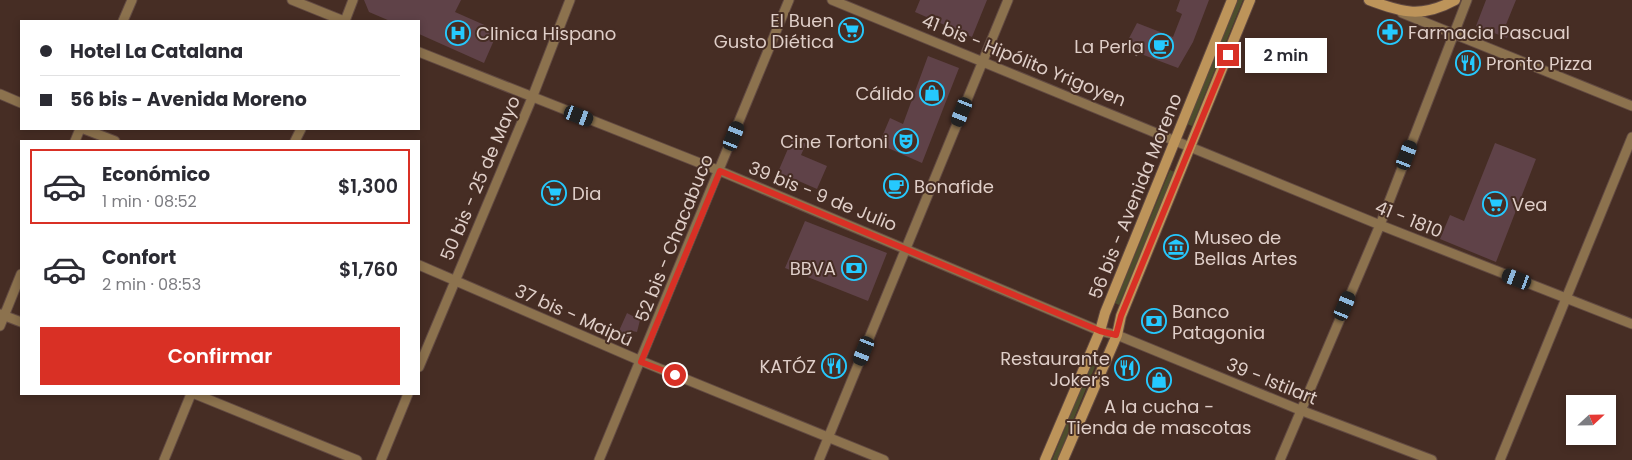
<!DOCTYPE html>
<html lang="es">
<head>
<meta charset="utf-8">
<style>
  body { margin:0; font-family:Poppins,sans-serif; background:#f7f7f7; color:#2b2b33; height:100vh; display:flex; flex-direction:column; font-size:19px; white-space:nowrap }
  * { box-sizing:border-box; margin:0 }
  p { font-size:16px; color:#7c7c81 }
  .icon { flex:none; width:28px; height:28px; fill:none; stroke:currentColor; stroke-width:2; stroke-linecap:round; stroke-linejoin:round }
  .map { position:relative; flex:1; overflow:hidden }
  .drawer { position:absolute; left:20px; top:140px; width:400px; height:255px; display:flex; flex-direction:column; background:#fff; border-radius:0px; box-shadow:0 2px 8px #0003 }
  .drawer>* { flex:none }
  .guide { position:absolute; left:20px; top:20px; width:400px; height:110px; border-radius:0px; box-shadow:0 2px 8px #0003; display:grid; align-content:center; height:110px; padding:0 20px; background:#fff }
  .needle { width:32px; rotate:68deg }
  .buttons { position:absolute; left:1566px; top:395px; display:grid; gap:10px }
  .buttons a { display:grid; place-items:center; width:50px; height:50px; border-radius:0px; background:#fff; box-shadow:0 2px 8px #0003; font-size:25px }
  .end { position:absolute; width:22px; height:22px; margin:-11px; border:6px solid #d93025; background:#fff; box-shadow:0 0 0 2px #fff }
  .from { border-radius:50% }
  .bubble { position:absolute; height:35px; border-radius:0px; background:#fff; box-shadow:0 2px 8px #0003; font-size:16px; font-weight:600; line-height:35px; text-align:center }
  .car { position:absolute; width:15px; height:30px; margin:-15px -8px; border-radius:6px; box-shadow:0 0 4px 1px #0007; background:linear-gradient(#222 24%,#8ab4d8 0 40%,#222 0 76%,#8ab4d8 0 86%,#222 0) }
  .guide b { display:flex; align-items:center; gap:18px; height:48px; font-size:19px }
  .guide b+b { border-top:1px solid #e1e1e2 }
  .guide i { width:12px; height:12px; background:#2b2b33 }
  ul { padding:9px 0 0; list-style:none }
  li { display:flex; align-items:center; gap:15px; height:75px; margin:0 10px 8px; padding:0 10px; border:2px solid transparent; border-radius:0px }
  li div { flex:1 }
  li b { display:block; font-size:19px }
  li em { font-style:normal; font-weight:600 }
  li.active { border-color:#d93025 }
  li>.icon { width:45px; height:45px; stroke-width:1.5 }
  .cta { display:flex; gap:10px; margin-top:auto; padding:10px 20px }
  .cta a { flex:1; height:58px; border-radius:0px; background:#d93025; color:#fff; font-size:20px; font-weight:600; line-height:58px; text-align:center }
  .map>svg:first-child { display:block }
  .green { fill:#4d4d2c }
  .building { fill:#5f4248 }
  .lines { fill:none; stroke-linecap:round; stroke-linejoin:round }
  .street-casing { stroke:#624a42; stroke-width:11 }
  .secondary-casing { stroke:#624a42; stroke-width:12 }
  .path { stroke:#826c65; stroke-width:2; stroke-dasharray:5 2.5; stroke-linecap:butt }
  .street { stroke:#8c724e; stroke-width:9 }
  .secondary { stroke:#bd945a; stroke-width:10 }
  .route { stroke:#d93025; stroke-width:6 }
  .labels { text-anchor:middle; dominant-baseline:central; stroke-width:4; stroke-linejoin:round; paint-order:stroke }
  .poi-label { font-size:18px; fill:#dfcec8; stroke:#462d24; text-anchor:start }
  .street-label { font-size:18px; fill:#dfcec8; stroke:#462d24 }
</style>
</head>
<body>
<div class="map">
<svg width="1632" height="460" viewBox="0 0 1632 460">
  <rect width="100%" height="100%" fill="#462d24"/>
  <!-- green -->
  <path class="green" d="M1238,0H1243L1192,126L1187,124Z
    M1170,170L1174,172L1119,305L1115,303Z
    M1092,362L1096,364L1057,460H1052Z"/>
  <!-- building -->
  <path class="building" d="M364,0H461L455,12L498,31L484,63L419,34V21H390L369,12Z
    M920,0H987L972,37L915,12Z
    M1180,0H1209L1193,42L1178,68L1141,54L1143,50L1126,44L1137,23L1173,37L1182,14L1176,11Z
    M1486,0H1516L1505,27L1510,29L1507,38L1476,26Z
    M928,56L959,68L922,163L879,144L890,118L903,124Z
    M793,137L806,144L801,155L827,166L817,189L778,172Z
    M1495,143L1536,159L1496,262L1440,239L1450,215L1464,221Z
    M805,221L887,253L868,301L785,268Z
    M627,313L640,320L637,332L632,331L630,338L618,333Z"/>
  <g class="lines">
    <defs>
      <path id="street" d="M292,0L344,21
        M832,0L1380,225L1632,324
        M1402,13L1632,106
        M123,21L132,0
        M345,21L353,0
        M419,52L720,171L1100,331L1117,335L1300,410L1432,460
        M0,94L21,103
        M84,129L115,141
        M75,141L80,129
        M295,141L301,129
        M419,265L641,361L884,460
        M0,314L21,322
        M0,326L21,274
        M419,367L532,98L570,0
        M195,394L357,460
        M164,460L191,394
        M381,460L408,394
        M599,460L789,0
        M819,460L1008,0
        M1280,460L1380,225L1467,0
        M1500,460L1632,137"/>
      <path id="secondary" d="M1369,0C1403,13 1422,18 1455,0
        M1045,460L1100,331L1105,313L1232,0
        M1063,460L1117,335L1121,316L1250,0"/>
    </defs>
    <!-- street casing -->
    <use href="#street" class="street-casing"/>
    <!-- secondary casing -->
    <use href="#secondary" class="secondary-casing"/>
    <!-- path -->
    <path class="path" d="M1136,56L1139,48"/>
    <!-- street -->
    <use href="#street" class="street"/>
    <!-- secondary -->
    <use href="#secondary" class="secondary"/>
  </g>
  <g class="lines">
    <!-- route -->
    <path class="route" d="M675,375L641,362L720,171L1100,331L1116,335L1121,316L1228,55"/>
  </g>
  <!-- icons -->
  <defs>
    <symbol id="supermarket-ring" viewBox="-11 -11 22 22"><circle r="9.5" fill="#462d24" stroke="#25c9fe" stroke-width="1.5"/><path d="M-6-5.5h2.5l.6 2H6L4.5 2H-2.5L-4.4-4H-6ZM-1.5 3.2a1.3 1.3 0 1 0 .1 0ZM3 3.2a1.3 1.3 0 1 0 .1 0Z" fill="#25c9fe"/></symbol>
    <symbol id="pharmacy-ring" viewBox="-11 -11 22 22"><circle r="9.5" fill="#462d24" stroke="#25c9fe" stroke-width="1.5"/><path d="M-2-6h4v4h4v4h-4v4h-4v-4h-4v-4h4Z" fill="#25c9fe"/></symbol>
    <symbol id="hospital-ring" viewBox="-11 -11 22 22"><circle r="9.5" fill="#462d24" stroke="#25c9fe" stroke-width="1.5"/><path d="M-5-5h3v3.5h4V-5h3V5h-3V1.5h-4V5h-3Z" fill="#25c9fe"/></symbol>
    <symbol id="cafe-ring" viewBox="-11 -11 22 22"><circle r="9.5" fill="#462d24" stroke="#25c9fe" stroke-width="1.5"/><path d="M-5.5-4.5H6V0H3Q3 3.5 0 3.5H-2.5Q-5.5 3.5-5.5 0ZM3-3.2v2h1.7v-2ZM-6 4.5H4V6H-6Z" fill="#25c9fe"/></symbol>
    <symbol id="restaurant-ring" viewBox="-11 -11 22 22"><circle r="9.5" fill="#462d24" stroke="#25c9fe" stroke-width="1.5"/><path d="M-5-6h1v4h1v-4h1v4h1v-4h1v5L-1.5 .5V6h-2V.5L-5-1ZM5-6V6H3V1.5H1.5Q1.5-4 5-6Z" fill="#25c9fe"/></symbol>
    <symbol id="shop-ring" viewBox="-11 -11 22 22"><circle r="9.5" fill="#462d24" stroke="#25c9fe" stroke-width="1.5"/><path d="M-5-2.5h2.3a2.7 3.5 0 0 1 5.4 0H5L5.5 6h-11ZM-1.5-2.5h3a1.5 2.3 0 0 0-3 0Z" fill="#25c9fe"/></symbol>
    <symbol id="theatre-ring" viewBox="-11 -11 22 22"><circle r="9.5" fill="#462d24" stroke="#25c9fe" stroke-width="1.5"/><path d="M-5-5.5Q0-4 5-5.5V0Q5 5 0 6Q-5 5-5 0ZM-3.3-2.5H-1v1.5H-3.3ZM1-2.5H3.3v1.5H1ZM-2.8 1Q0 5.5 2.8 1Z" fill="#25c9fe"/></symbol>
    <symbol id="museum-ring" viewBox="-11 -11 22 22"><circle r="9.5" fill="#462d24" stroke="#25c9fe" stroke-width="1.5"/><path d="M0-6L6-3V-2H-6V-3ZM-5-1h2V3h-2ZM-1-1h2V3h-2ZM3-1h2V3H3ZM-6 4H6V6H-6Z" fill="#25c9fe"/></symbol>
    <symbol id="bank-ring" viewBox="-11 -11 22 22"><circle r="9.5" fill="#462d24" stroke="#25c9fe" stroke-width="1.5"/><path d="M-6-4H6V4H-6ZM0-2.3a2.3 2.3 0 1 0 0 4.6a2.3 2.3 0 1 0 0-4.6Z" fill="#25c9fe"/></symbol>
  </defs>
  <g fill-rule="evenodd">
    <use href="#supermarket-ring" x="837" y="16" width="28" height="28"/>
    <use href="#pharmacy-ring" x="1376" y="18" width="28" height="28"/>
    <use href="#hospital-ring" x="444" y="19" width="28" height="28"/>
    <use href="#cafe-ring" x="1147" y="32" width="28" height="28"/>
    <use href="#restaurant-ring" x="1454" y="49" width="28" height="28"/>
    <use href="#shop-ring" x="918" y="79" width="28" height="28"/>
    <use href="#theatre-ring" x="892" y="127" width="28" height="28"/>
    <use href="#cafe-ring" x="882" y="172" width="28" height="28"/>
    <use href="#supermarket-ring" x="540" y="179" width="28" height="28"/>
    <use href="#supermarket-ring" x="1481" y="190" width="28" height="28"/>
    <use href="#museum-ring" x="1162" y="233" width="28" height="28"/>
    <use href="#bank-ring" x="840" y="254" width="28" height="28"/>
    <use href="#bank-ring" x="1140" y="307" width="28" height="28"/>
    <use href="#restaurant-ring" x="820" y="352" width="28" height="28"/>
    <use href="#restaurant-ring" x="1113" y="354" width="28" height="28"/>
    <use href="#shop-ring" x="1145" y="366" width="28" height="28"/>
  </g>
  <g class="labels">
    <!-- poi labels -->
    <g class="poi-label">
      <text x="834" y="20" text-anchor="end">El Buen<tspan x="834" dy="21">Gusto Diética</tspan></text>
      <text x="1408" y="32">Farmacia Pascual</text>
      <text x="476" y="33">Clinica Hispano</text>
      <text x="1144" y="46" text-anchor="end">La Perla</text>
      <text x="1486" y="63">Pronto Pizza</text>
      <text x="914" y="93" text-anchor="end">Cálido</text>
      <text x="888" y="141" text-anchor="end">Cine Tortoni</text>
      <text x="914" y="186">Bonafide</text>
      <text x="572" y="193">Dia</text>
      <text x="1512" y="204">Vea</text>
      <text x="1194" y="237">Museo de<tspan x="1194" dy="21">Bellas Artes</tspan></text>
      <text x="836" y="268" text-anchor="end">BBVA</text>
      <text x="1172" y="311">Banco<tspan x="1172" dy="21">Patagonia</tspan></text>
      <text x="1110" y="358" text-anchor="end">Restaurante<tspan x="1110" dy="21">Joker's</tspan></text>
      <text x="816" y="366" text-anchor="end">KATÓZ</text>
      <text x="1159" y="406" text-anchor="middle">A la cucha -<tspan x="1159" dy="21">Tienda de mascotas</tspan></text>
    </g>
    <!-- street labels -->
    <g class="street-label">
      <text transform="translate(1024 60) rotate(22)">41 bis - Hipólito Yrigoyen</text>
      <text transform="translate(480 178) rotate(-67)">50 bis - 25 de Mayo</text>
      <text transform="translate(823 196) rotate(22)">39 bis - 9 de Julio</text>
      <text transform="translate(1135 196) rotate(-68)">56 bis - Avenida Moreno</text>
      <text transform="translate(1409 219) rotate(22)">41 - 1810</text>
      <text transform="translate(674 238) rotate(-68)">52 bis - Chacabuco</text>
      <text transform="translate(574 315) rotate(24)">37 bis - Maipú</text>
      <text transform="translate(1272 381) rotate(22)">39 - Istilart</text>
    </g>
  </g>
</svg>
<div class="buttons">
<a><svg class="needle" viewBox="-14 -14 28 28"><path d="M0-13l5 13h-10z" fill="#e53935"/><path d="M0 13l5-13h-10z" fill="#7c7c81"/></svg></a>
</div>
<i class="end from" style="left:675px;top:375px"></i>
<i class="end" style="left:1228px;top:55px"></i>
<div class="bubble" style="left:1245px;top:38px;width:82px">2 min</div>
<i class="car" style="left:962px;top:112px;rotate:202deg"></i>
<i class="car" style="left:579px;top:116px;rotate:111deg"></i>
<i class="car" style="left:734px;top:136px;rotate:22deg"></i>
<i class="car" style="left:1407px;top:155px;rotate:21deg"></i>
<i class="car" style="left:1517px;top:279px;rotate:291deg"></i>
<i class="car" style="left:1345px;top:306px;rotate:23deg"></i>
<i class="car" style="left:864px;top:351px;rotate:202deg"></i>
<div class="guide">
<b><i class="from"></i>Hotel La Catalana</b>
<b><i></i>56 bis - Avenida Moreno</b>
</div>
<section class="drawer">
<ul>
<li class="active"><svg class="icon" aria-label="car" viewBox="0 0 24 24"><path d="M5 17H2v-5l4-1 3-4h7l3 4 3 1v5h-3M9 17h6M6 11h13"/><circle cx="7" cy="17" r="2"/><circle cx="17" cy="17" r="2"/></svg><div><b>Económico</b><p>1 min · 08:52</p></div><em>$1,300</em></li>
<li><svg class="icon" aria-label="car" viewBox="0 0 24 24"><path d="M5 17H2v-5l4-1 3-4h7l3 4 3 1v5h-3M9 17h6M6 11h13"/><circle cx="7" cy="17" r="2"/><circle cx="17" cy="17" r="2"/></svg><div><b>Confort</b><p>2 min · 08:53</p></div><em>$1,760</em></li>
</ul>
<div class="cta"><a>Confirmar</a></div>
</section>
</div>
</body>
</html>
